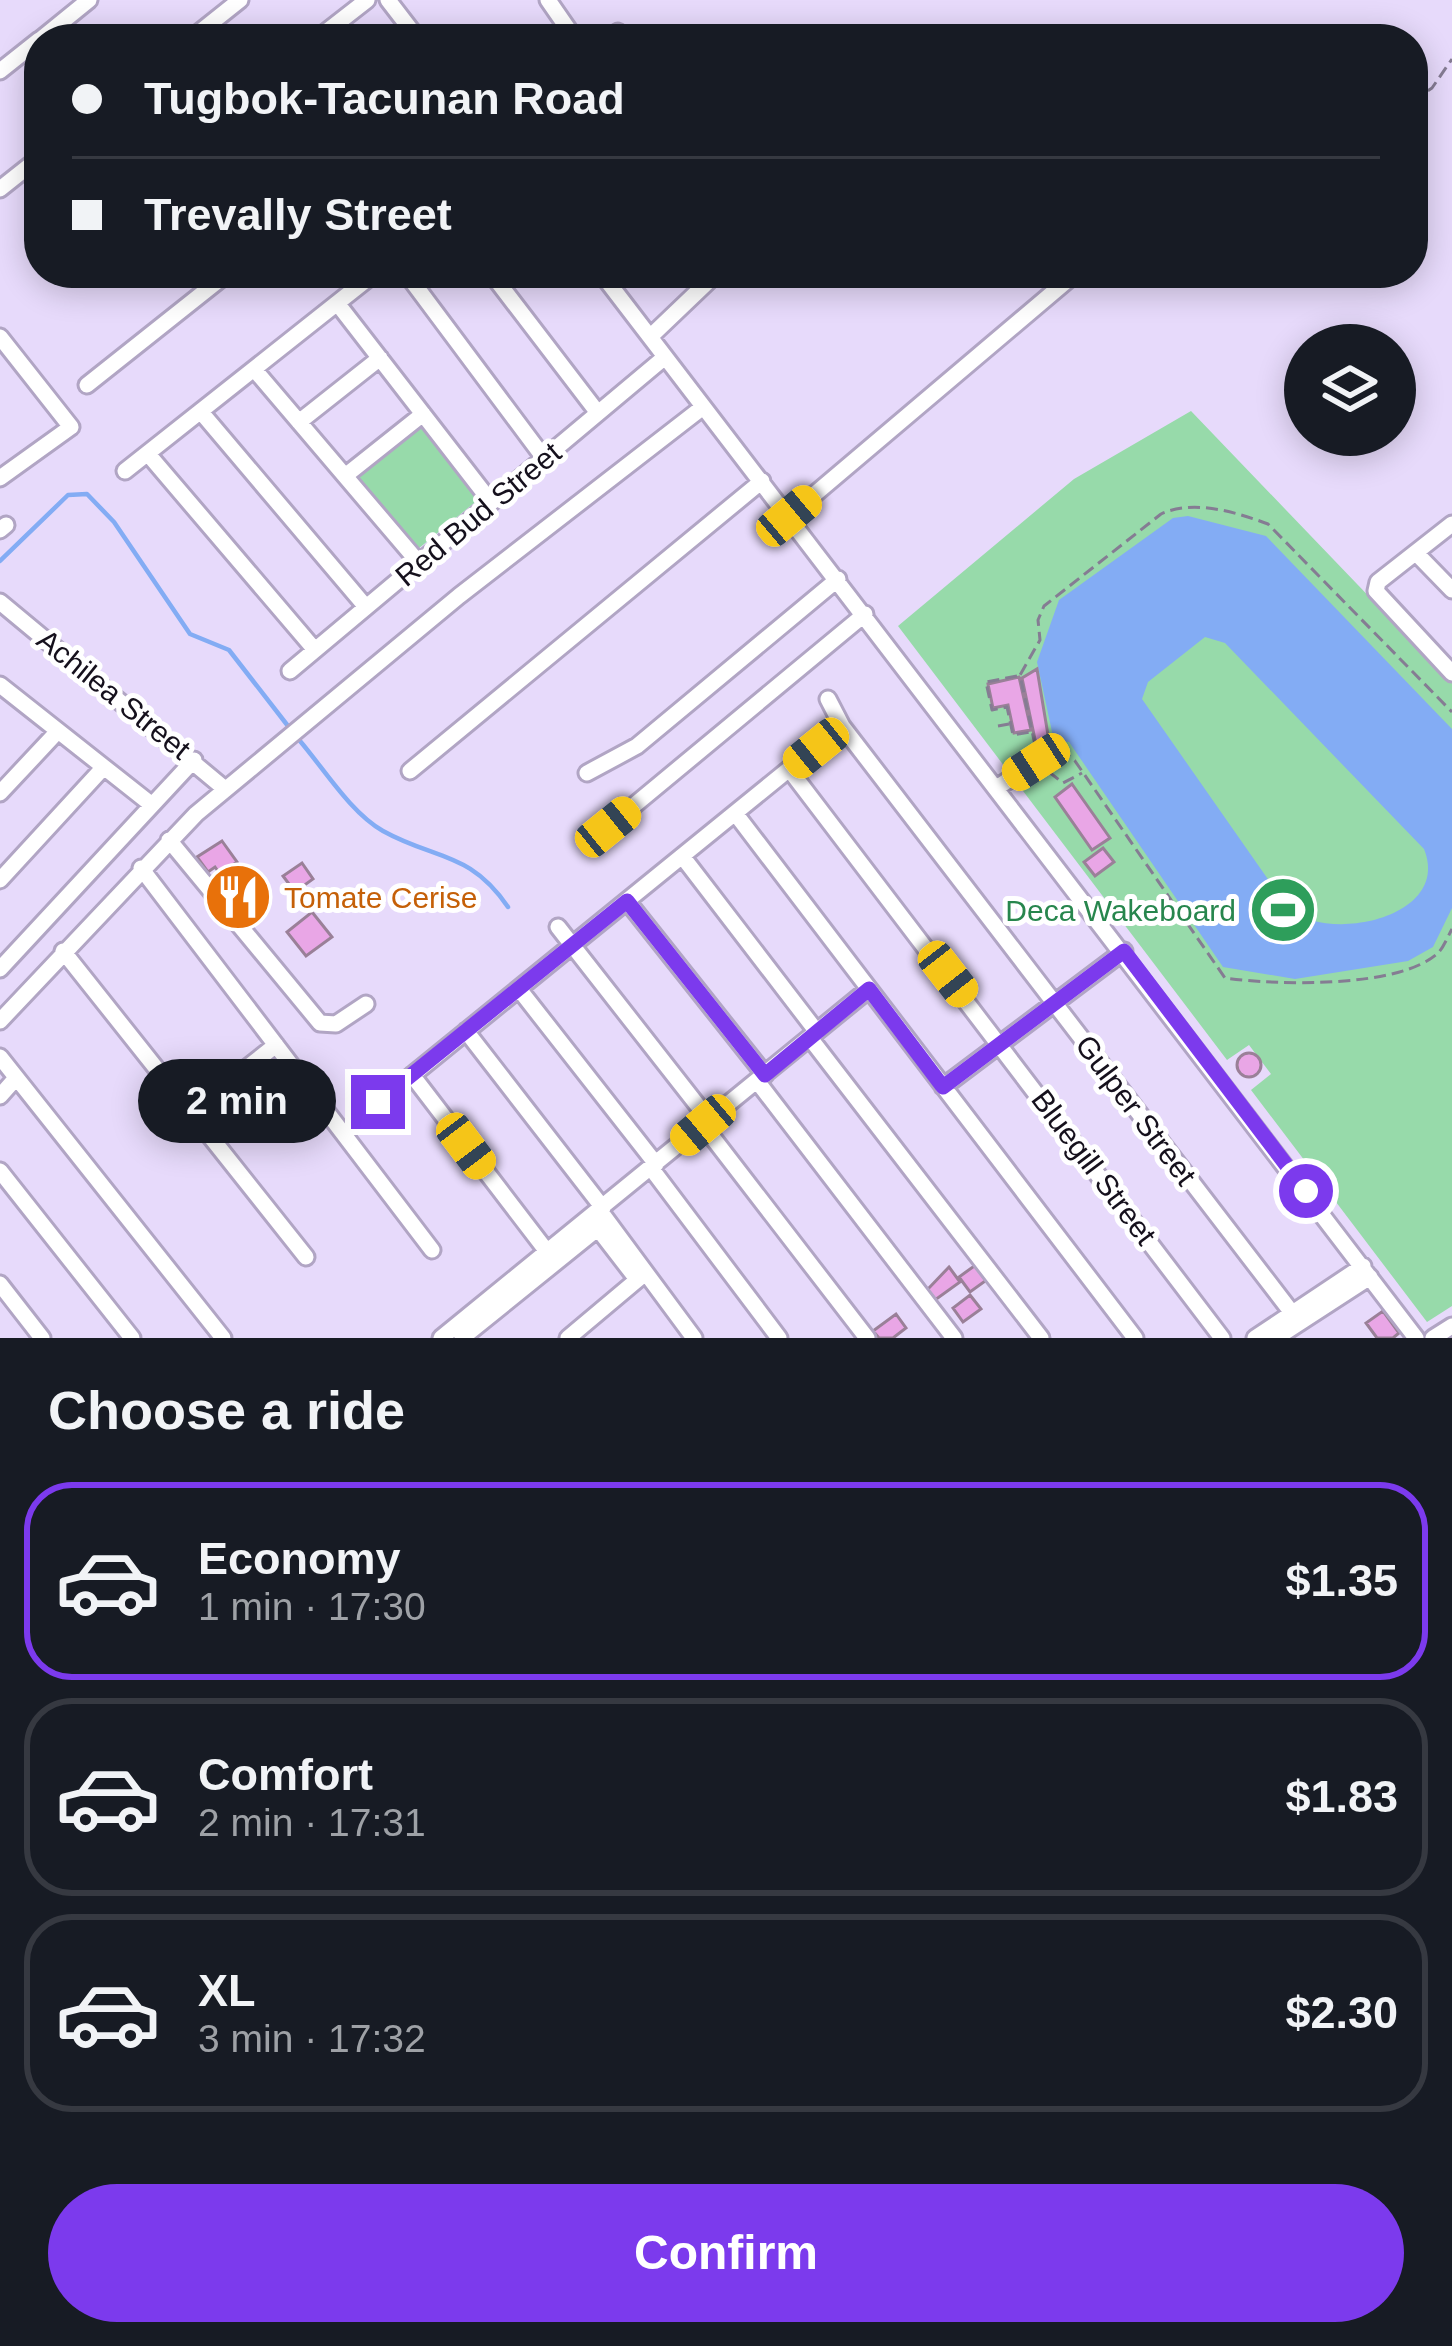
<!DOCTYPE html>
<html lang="en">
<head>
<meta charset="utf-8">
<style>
  body { margin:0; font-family:Helvetica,sans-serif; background:#20242c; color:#f1f3f6; height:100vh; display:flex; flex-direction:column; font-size:45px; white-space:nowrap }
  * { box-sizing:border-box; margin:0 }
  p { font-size:39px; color:#9ea1a6 }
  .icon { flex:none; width:66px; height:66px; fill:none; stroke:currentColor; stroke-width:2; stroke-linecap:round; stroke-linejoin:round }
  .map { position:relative; height:1338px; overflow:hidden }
  .drawer { display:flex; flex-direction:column; background:#171b24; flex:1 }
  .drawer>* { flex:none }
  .guide { position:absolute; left:24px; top:24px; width:1404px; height:264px; border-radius:48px; box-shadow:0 6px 30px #0003; display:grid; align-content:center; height:264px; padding:0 48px; background:#171b24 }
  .buttons { position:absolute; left:1284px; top:324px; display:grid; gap:24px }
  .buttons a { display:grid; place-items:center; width:132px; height:132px; border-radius:50%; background:#171b24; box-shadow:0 6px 30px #0003; font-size:60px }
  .end { position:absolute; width:54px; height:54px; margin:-27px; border:15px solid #7c3aed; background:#fff; box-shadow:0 0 0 6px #fff }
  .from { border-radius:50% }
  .bubble { position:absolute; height:84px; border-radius:42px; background:#171b24; box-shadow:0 6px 30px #0003; font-size:39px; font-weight:700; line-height:84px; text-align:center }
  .car { position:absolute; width:36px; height:72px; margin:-36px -18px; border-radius:15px; box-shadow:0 0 9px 3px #0007; background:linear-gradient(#f5c518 24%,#345 0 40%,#f5c518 0 76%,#345 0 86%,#f5c518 0) }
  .guide b { display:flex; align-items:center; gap:42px; height:114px; font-size:45px }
  .guide b+b { border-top:3px solid #363941 }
  .guide i { width:30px; height:30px; background:#f1f3f6 }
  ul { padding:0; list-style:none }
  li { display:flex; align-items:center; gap:36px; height:198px; margin:0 24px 18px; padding:0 24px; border:6px solid #363941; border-radius:48px }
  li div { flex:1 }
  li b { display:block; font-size:45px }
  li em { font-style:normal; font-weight:700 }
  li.selected { border-color:#7c3aed }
  li>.icon { width:108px; height:108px; stroke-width:1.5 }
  h2 { padding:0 48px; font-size:54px; line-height:144px }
  .cta { display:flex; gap:24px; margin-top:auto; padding:24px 48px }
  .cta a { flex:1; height:138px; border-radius:72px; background:#7c3aed; color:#fff; font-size:48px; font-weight:700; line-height:138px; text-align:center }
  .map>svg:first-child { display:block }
  .green { fill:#97daaa }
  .water { fill:#83acf4; fill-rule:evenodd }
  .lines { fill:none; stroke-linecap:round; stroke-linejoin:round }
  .stream { stroke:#83acf4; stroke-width:4.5 }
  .building { fill:#e9a6e6; stroke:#9a8098; stroke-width:3 }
  .minor-casing { stroke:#b1a5c4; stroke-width:21 }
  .path { stroke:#857c93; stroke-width:3; stroke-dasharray:12 6; stroke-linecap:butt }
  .minor { stroke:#fff; stroke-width:15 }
  .route { stroke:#7c3aed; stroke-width:15 }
  .labels { text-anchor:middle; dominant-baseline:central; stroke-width:10; stroke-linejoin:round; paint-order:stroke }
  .street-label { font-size:30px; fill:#15101c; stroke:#fff }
  .food-label { font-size:30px; fill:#c56008; stroke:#fff; text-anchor:start }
  .leisure-label { font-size:30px; fill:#27864d; stroke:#fff; text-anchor:end }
</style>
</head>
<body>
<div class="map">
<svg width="1452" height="1338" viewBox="0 0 1452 1338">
  <rect width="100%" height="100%" fill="#e7dafb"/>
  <!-- green -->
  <path class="green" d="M1191,411L1452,683V1306L1427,1322L1251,1090L1271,1074L1249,1045L1227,1060L898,626L1074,479Z
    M421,425L479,499L418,549L357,477Z"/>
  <!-- water -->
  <path class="water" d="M1188,516L1266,536L1452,729V908L1433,947L1408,961L1295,979L1223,967L1069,742L1054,741L1037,662L1059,600L1173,518ZM1205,637L1225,643L1424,849C1452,918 1328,944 1288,908L1142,699L1148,682Z"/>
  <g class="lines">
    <!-- stream -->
    <path class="stream" d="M0,561L68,495L87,494L114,522L190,634L229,650L288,726
      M300,741C324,769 351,813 383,831C435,860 470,851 508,907"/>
  </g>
  <!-- building -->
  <path class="building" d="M1037,669L1049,741L1036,744L1022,678Z
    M1019,677L1031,730L1014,733L1008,705L993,708L988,684Z
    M1072,784L1110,838L1092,850L1055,797Z
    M222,841L237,862L220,874L215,867L208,872L197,857Z
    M1103,848L1114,862L1095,876L1084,862Z
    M302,863L313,879L295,892L283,876Z
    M242,883L253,897L235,910L224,895Z
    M312,912L332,937L306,956L287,932Z
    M1237 1065a12 12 0 1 1 24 0a12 12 0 1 1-24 0Z
    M977,1264L988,1279L970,1292L959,1277Z
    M949,1267L960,1282L935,1300L927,1290Z
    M970,1295L981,1309L963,1322L953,1308Z
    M1383,1311L1399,1333L1393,1338H1377L1366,1323Z
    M896,1314L906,1328L893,1338H879L873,1331Z"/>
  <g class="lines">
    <defs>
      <path id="minor" d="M388,0L418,39
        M548,0L575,39
        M41,39L89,0
        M191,39L240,0
        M317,39L367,0
        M608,39L618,32
        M0,71L39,40
        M0,189L39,158
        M406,273L544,458
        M491,273L598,413
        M601,273L1416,1338
        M337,303L491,502
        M0,337L71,427L0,478
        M650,337L717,273
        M254,369L419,563
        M87,385L228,273
        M201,412L366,607
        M299,422L380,358
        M148,454L315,650
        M125,471L375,273
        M345,476L423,414
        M789,516L1076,273
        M1452,524L1378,582L1376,591L1452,673
        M0,530L6,525
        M1416,553L1452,590
        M0,602L225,789
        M290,671L665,357
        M0,685L152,805
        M828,699L842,726L1299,1322
        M789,769L1222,1338
        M410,771L762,481
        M587,773L637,746L838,579
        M998,787L1036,762
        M0,793L58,731
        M735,813L1135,1338
        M608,827L865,614
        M169,840L320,1023L336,1024L366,1004
        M682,856L817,1032
        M141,868L432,1250
        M0,880L104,767
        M627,901L765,1075
        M558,927L709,1120
        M63,951L306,1257
        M0,969L194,760
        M519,989L656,1164
        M0,1021L196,814L459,596L703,407
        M466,1031L603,1208
        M810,1038L1041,1338
        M0,1057L223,1338
        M412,1075L555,1262
        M757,1081L954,1338
        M943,1087L1124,951
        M0,1096L16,1078
        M378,1103L842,726
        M191,1112L276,1045
        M703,1125L867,1338
        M651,1168L779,1338
        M0,1171L132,1338
        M603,1215L694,1338
        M592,1221L636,1278
        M0,1284L42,1338
        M441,1338L869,989
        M462,1338L607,1221
        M568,1338L643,1275
        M1255,1338L1363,1266
        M1276,1338L1370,1277
        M1433,1338L1452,1326"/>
    </defs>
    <!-- minor casing -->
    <use href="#minor" class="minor-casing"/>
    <!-- path -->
    <path class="path" d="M1413,101L1432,88L1452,59
      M1017,676L986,682L992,710L1007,707L1013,735L1031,732
      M998,726L1009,724
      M1035,745L1020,675L1040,640L1038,620L1044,606L1161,514C1193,499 1236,512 1268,524L1452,712
      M1043,750L1059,748L1075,761L1225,978C1275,985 1399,989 1438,953C1444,947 1448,936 1452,929
      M1049,772L1063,783L1082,773"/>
    <!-- minor -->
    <use href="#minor" class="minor"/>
  </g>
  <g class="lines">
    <!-- route -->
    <path class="route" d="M378,1102L627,901L765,1075L869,989L943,1087L1124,951L1306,1191"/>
  </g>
  <!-- icons -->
  <defs>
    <symbol id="restaurant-disc" viewBox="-11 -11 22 22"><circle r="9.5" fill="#e8710a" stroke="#fff"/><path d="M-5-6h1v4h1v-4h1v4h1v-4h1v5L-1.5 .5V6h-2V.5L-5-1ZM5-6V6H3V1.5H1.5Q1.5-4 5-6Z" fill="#fff"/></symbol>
    <symbol id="stadium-disc" viewBox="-11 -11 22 22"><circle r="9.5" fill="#2e9e5b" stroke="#fff"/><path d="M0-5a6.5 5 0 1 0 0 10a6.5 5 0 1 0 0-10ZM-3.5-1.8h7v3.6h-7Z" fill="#fff"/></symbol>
  </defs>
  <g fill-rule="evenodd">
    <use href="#restaurant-disc" x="200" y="859" width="76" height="76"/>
    <use href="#stadium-disc" x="1245" y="872" width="76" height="76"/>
  </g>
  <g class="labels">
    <!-- street labels -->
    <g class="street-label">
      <text transform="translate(478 514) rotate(-40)">Red Bud Street</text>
      <text transform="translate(114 694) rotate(39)">Achilea Street</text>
      <text transform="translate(1136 1110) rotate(53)">Gulper Street</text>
      <text transform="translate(1094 1167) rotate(53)">Bluegill Street</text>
    </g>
    <!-- food labels -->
    <g class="food-label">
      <text x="284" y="897">Tomate Cerise</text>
    </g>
    <!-- leisure labels -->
    <g class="leisure-label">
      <text x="1236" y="910">Deca Wakeboard</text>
    </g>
  </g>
</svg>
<div class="buttons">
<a><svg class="icon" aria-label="layers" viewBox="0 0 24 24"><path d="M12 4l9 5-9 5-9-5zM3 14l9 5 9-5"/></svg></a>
</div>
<i class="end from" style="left:1306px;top:1191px"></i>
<i class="end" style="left:378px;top:1102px"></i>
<div class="bubble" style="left:138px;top:1059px;width:198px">2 min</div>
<i class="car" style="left:789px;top:516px;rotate:50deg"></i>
<i class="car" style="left:816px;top:748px;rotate:231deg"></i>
<i class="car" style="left:1036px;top:762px;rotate:237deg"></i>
<i class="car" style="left:608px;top:827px;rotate:51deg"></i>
<i class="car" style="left:948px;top:974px;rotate:142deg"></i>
<i class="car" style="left:703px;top:1125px;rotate:230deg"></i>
<i class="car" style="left:466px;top:1146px;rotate:143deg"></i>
<div class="guide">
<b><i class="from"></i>Tugbok-Tacunan Road</b>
<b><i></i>Trevally Street</b>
</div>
</div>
<section class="drawer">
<h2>Choose a ride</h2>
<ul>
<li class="selected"><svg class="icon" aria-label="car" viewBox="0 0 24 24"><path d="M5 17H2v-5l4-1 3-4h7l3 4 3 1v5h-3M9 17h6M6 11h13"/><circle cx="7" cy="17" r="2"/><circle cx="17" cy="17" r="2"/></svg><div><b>Economy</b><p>1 min · 17:30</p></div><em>$1.35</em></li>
<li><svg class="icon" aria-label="car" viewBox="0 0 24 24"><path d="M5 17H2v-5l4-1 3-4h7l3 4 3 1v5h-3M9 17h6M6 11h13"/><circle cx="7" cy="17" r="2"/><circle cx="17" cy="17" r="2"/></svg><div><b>Comfort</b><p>2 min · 17:31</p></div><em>$1.83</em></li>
<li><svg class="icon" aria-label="car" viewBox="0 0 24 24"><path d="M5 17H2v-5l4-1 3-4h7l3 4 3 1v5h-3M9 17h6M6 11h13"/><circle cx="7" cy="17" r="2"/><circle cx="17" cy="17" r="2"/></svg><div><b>XL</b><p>3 min · 17:32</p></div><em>$2.30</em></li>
</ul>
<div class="cta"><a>Confirm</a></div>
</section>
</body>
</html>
